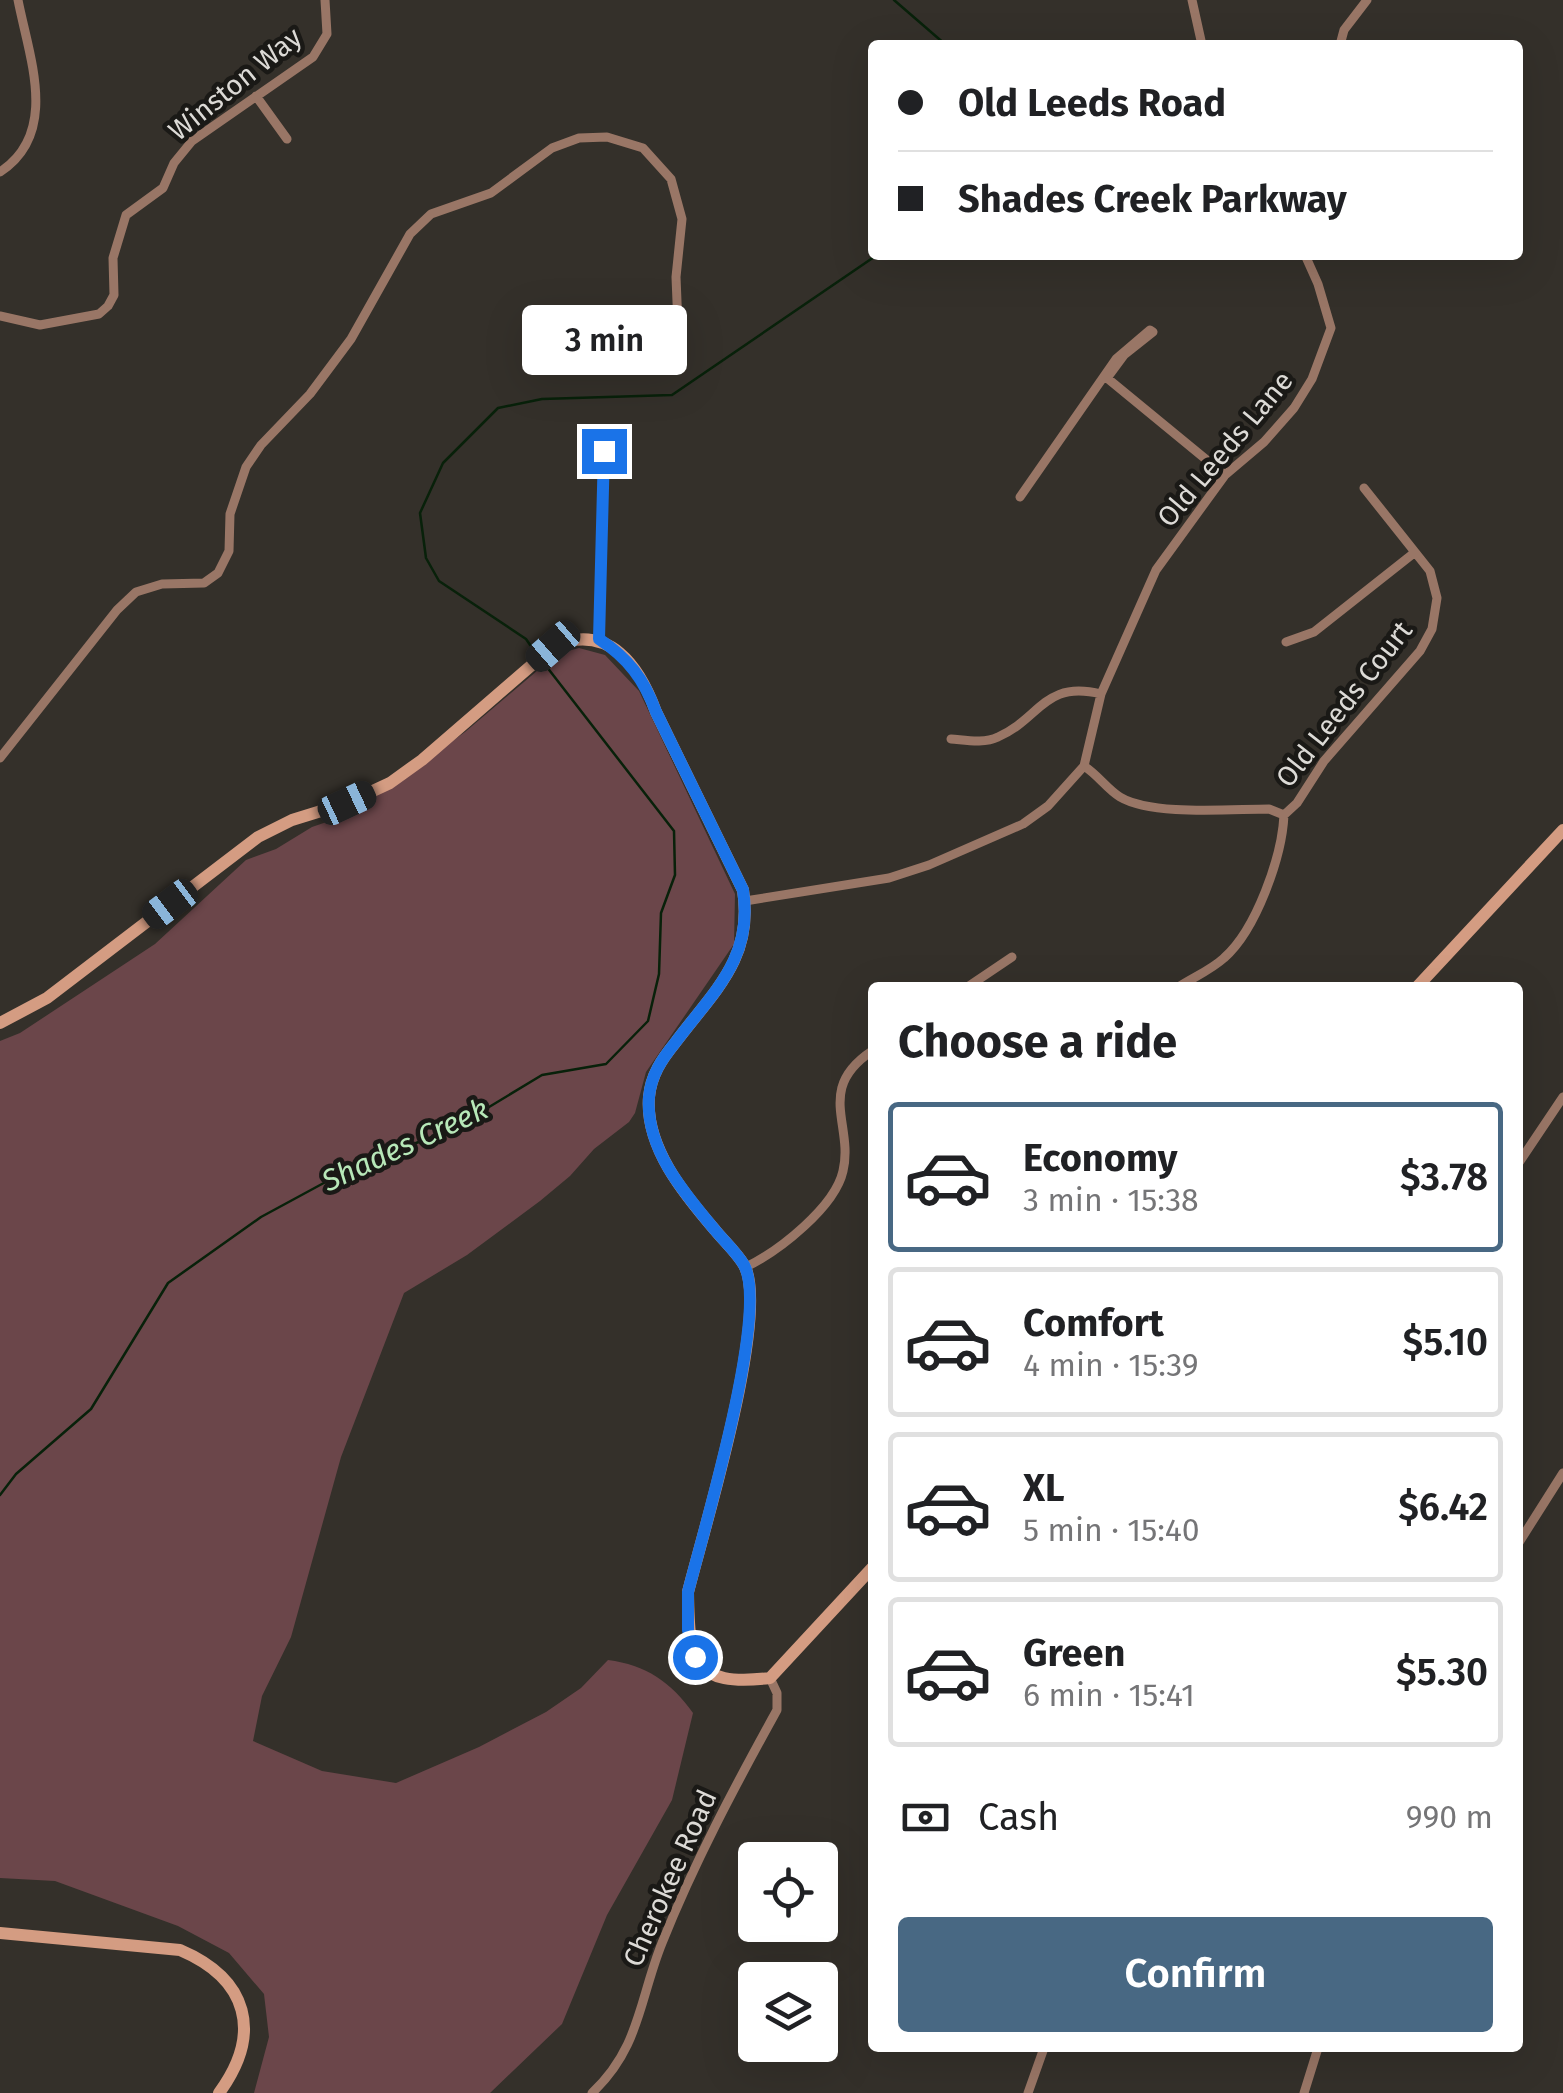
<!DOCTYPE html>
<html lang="en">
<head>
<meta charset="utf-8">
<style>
  body { margin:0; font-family:"Fira Sans",sans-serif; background:#f6f6f6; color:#202124; height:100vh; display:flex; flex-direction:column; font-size:38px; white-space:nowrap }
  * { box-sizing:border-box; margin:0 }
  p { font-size:32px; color:#757577 }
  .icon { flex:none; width:55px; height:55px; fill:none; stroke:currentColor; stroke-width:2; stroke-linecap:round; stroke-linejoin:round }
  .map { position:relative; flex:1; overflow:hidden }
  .drawer { position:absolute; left:868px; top:982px; width:655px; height:1070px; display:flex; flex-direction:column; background:#fff; border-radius:10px; box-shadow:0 10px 40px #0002 }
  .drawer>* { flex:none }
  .hud { position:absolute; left:868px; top:40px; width:655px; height:220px; border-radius:10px; box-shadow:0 10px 40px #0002; display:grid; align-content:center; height:220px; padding:0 30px; background:#fff }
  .fabs { position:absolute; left:738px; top:1842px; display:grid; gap:20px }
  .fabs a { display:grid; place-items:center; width:100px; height:100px; border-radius:10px; background:#fff; box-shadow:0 10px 40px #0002; font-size:50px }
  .end { position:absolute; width:45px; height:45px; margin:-22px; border:12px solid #1a73e8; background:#fff; box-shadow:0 0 0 5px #fff }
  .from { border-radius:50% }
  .bubble { position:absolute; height:70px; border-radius:10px; background:#fff; box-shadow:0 10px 40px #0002; font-size:32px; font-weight:600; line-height:70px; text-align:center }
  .car { position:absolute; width:30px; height:60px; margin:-30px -15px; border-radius:12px; box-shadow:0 0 8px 2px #0007; background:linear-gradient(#222 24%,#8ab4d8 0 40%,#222 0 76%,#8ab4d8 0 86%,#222 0) }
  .hud b { display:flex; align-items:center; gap:35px; height:95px; font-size:38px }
  .hud b+b { border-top:2px solid #e0e0e0 }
  .hud i { width:25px; height:25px; background:#202124 }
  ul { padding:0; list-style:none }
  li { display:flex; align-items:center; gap:30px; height:150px; margin:0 20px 15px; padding:0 10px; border:5px solid #e0e0e0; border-radius:10px }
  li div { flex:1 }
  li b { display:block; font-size:38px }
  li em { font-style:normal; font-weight:600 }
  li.active { border-color:#486883 }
  li>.icon { width:90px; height:90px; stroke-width:1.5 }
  h2 { padding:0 30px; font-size:45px; line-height:120px }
  .pay { display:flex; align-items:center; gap:25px; height:110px; padding:0 30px; font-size:38px }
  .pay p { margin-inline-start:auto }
  .button { display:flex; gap:20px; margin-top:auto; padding:20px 30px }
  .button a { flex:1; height:115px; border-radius:10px; background:#486883; color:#fff; font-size:40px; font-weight:600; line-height:115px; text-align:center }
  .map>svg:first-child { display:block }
  .green { fill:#6b464a }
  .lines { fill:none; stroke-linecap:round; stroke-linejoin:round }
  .stream { stroke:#08210a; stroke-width:2.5 }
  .street { stroke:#997666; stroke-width:9 }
  .secondary { stroke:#d49c82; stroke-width:12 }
  .route { stroke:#1a73e8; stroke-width:12 }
  .labels { text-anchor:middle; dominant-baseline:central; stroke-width:9; stroke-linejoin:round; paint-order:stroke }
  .street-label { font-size:28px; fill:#dcdad6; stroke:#1a1916 }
  .water-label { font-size:30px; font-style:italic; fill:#b7e8b8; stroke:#1a1916 }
</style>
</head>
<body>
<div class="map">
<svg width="1563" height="2093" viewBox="0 0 1563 2093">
  <rect width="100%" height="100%" fill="#34302a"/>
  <!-- green -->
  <path class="green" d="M579,648L605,655L639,691L735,894L734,944L646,1072L635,1113L629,1122L594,1149L570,1176L540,1201L467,1255L404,1293L341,1457L291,1637L262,1696L253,1741L322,1771L396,1783L479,1747L546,1712L581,1688L608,1660C646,1665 671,1682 693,1713L672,1800L607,1915L562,2024L490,2093H254L269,2037L264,1994L229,1953L178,1926L55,1881L0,1878V1041L20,1033L155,944L246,860L276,849L312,827L344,816L368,801L465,732L557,654Z"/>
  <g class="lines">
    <!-- stream -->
    <path class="stream" d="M894,0L946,45
      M535,652L526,639L439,581L426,558L420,513L443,463L498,408L542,399L672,395L877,255
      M0,1495L16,1474L91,1409L168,1283L261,1217L357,1165L451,1130L542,1075L606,1064L648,1021L659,974L661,913L675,875L674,831L543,662"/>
    <!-- street -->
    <path class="street" d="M1192,0L1202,45
      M1340,45L1344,30L1367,0
      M256,96L287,139
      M0,172C60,133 29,57 18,0
      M0,316L40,325L99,314L108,306L114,295L113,258L126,215L163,188L174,163L192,141L313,57L327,34L325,0
      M1020,497L1116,359L1150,330L1153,332L1124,355L1107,378L1225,475
      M599,639L604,451
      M1286,642L1314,632L1414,553
      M951,739C965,740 984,744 998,737C1041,718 1044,680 1101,694
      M0,758L117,610L136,592L162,584L204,583L218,573L229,551L230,514L246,467L261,445L310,394L351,339L410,234L431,214L491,193L552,148L579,138L607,137L643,148L671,179L682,219L676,277L678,326L674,336
      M1084,766C1098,775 1107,789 1120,797C1152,816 1230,809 1269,809L1284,815
      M745,901L889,878L929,865L1023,824L1048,806L1084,766L1101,694L1156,570L1225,475L1264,442L1294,408L1312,379L1331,328L1318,284L1305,255
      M966,988L1012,957
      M1177,988C1192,978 1211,970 1224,958C1256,930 1282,857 1284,815L1297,803L1324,761L1420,651L1432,629L1437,598L1430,571L1364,488
      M1518,1164L1563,1097
      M746,1267C779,1251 835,1207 843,1171C854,1125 815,1089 872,1051
      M1518,1544L1563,1473
      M592,2093C640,2048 639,2000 662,1943C694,1863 735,1786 777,1710V1693L770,1678
      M1028,2093L1044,2048
      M1304,2093L1318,2048"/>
    <!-- secondary -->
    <path class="secondary" d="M1416,988L1563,830
      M0,1023L47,998L258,837L292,820L347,803L390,783L422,760L555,645C610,624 639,665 656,712L743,890C754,959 713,992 675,1043C662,1059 651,1075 649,1097C645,1147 684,1194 715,1230C724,1241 737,1253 744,1265C771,1312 703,1532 688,1592C689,1661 692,1687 770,1678L872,1568
      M0,1933L180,1950C248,1979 263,2033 219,2093"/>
  </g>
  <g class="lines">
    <!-- route -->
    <path class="route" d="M604,451L599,639C628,658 644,679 656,712L743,890C754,958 713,992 675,1043C662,1059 651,1075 649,1097C645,1148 684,1193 715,1230C724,1241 737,1253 744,1265C770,1312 703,1532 688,1592V1630L695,1657"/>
  </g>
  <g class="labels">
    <!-- street labels -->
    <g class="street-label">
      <text transform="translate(235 84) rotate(-39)">Winston Way</text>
      <text transform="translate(1225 449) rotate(-50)">Old Leeds Lane</text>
      <text transform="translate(1344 704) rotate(-52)">Old Leeds Court</text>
      <text transform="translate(670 1878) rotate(-66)">Cherokee Road</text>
    </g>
    <!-- water labels -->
    <g class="water-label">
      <text transform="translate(405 1145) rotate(-25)">Shades Creek</text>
    </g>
  </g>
</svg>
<div class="fabs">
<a><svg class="icon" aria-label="locate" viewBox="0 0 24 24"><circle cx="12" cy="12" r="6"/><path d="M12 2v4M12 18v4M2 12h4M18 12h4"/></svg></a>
<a><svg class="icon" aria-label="layers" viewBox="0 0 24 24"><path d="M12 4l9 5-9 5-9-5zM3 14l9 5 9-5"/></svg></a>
</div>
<i class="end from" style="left:695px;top:1657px"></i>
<i class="end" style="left:604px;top:451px"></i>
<div class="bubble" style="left:522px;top:305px;width:165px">3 min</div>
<i class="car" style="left:553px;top:646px;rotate:229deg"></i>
<i class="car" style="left:347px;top:803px;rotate:65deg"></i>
<i class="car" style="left:170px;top:904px;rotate:233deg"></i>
<div class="hud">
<b><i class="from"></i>Old Leeds Road</b>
<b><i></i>Shades Creek Parkway</b>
</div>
<section class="drawer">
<h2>Choose a ride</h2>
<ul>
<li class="active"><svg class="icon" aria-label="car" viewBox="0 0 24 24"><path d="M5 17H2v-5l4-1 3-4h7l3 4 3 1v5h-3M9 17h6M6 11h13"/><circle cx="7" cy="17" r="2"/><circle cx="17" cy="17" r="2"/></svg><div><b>Economy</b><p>3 min · 15:38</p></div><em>$3.78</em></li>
<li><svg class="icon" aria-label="car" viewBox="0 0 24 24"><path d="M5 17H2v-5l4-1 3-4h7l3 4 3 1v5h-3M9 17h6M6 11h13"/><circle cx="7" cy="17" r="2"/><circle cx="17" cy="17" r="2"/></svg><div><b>Comfort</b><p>4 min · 15:39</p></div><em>$5.10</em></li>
<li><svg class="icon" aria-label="car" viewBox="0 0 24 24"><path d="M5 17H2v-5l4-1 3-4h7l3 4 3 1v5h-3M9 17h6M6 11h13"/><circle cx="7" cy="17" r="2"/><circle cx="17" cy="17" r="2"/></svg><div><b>XL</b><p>5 min · 15:40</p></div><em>$6.42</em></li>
<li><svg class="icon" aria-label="car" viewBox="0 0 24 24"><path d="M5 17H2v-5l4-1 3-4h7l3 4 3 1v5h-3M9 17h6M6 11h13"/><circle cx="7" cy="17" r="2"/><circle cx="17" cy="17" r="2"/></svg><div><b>Green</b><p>6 min · 15:41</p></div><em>$5.30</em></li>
</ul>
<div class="pay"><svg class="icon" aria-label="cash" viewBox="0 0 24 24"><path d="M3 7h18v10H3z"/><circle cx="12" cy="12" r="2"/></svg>Cash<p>990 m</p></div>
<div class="button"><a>Confirm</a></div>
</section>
</div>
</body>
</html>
